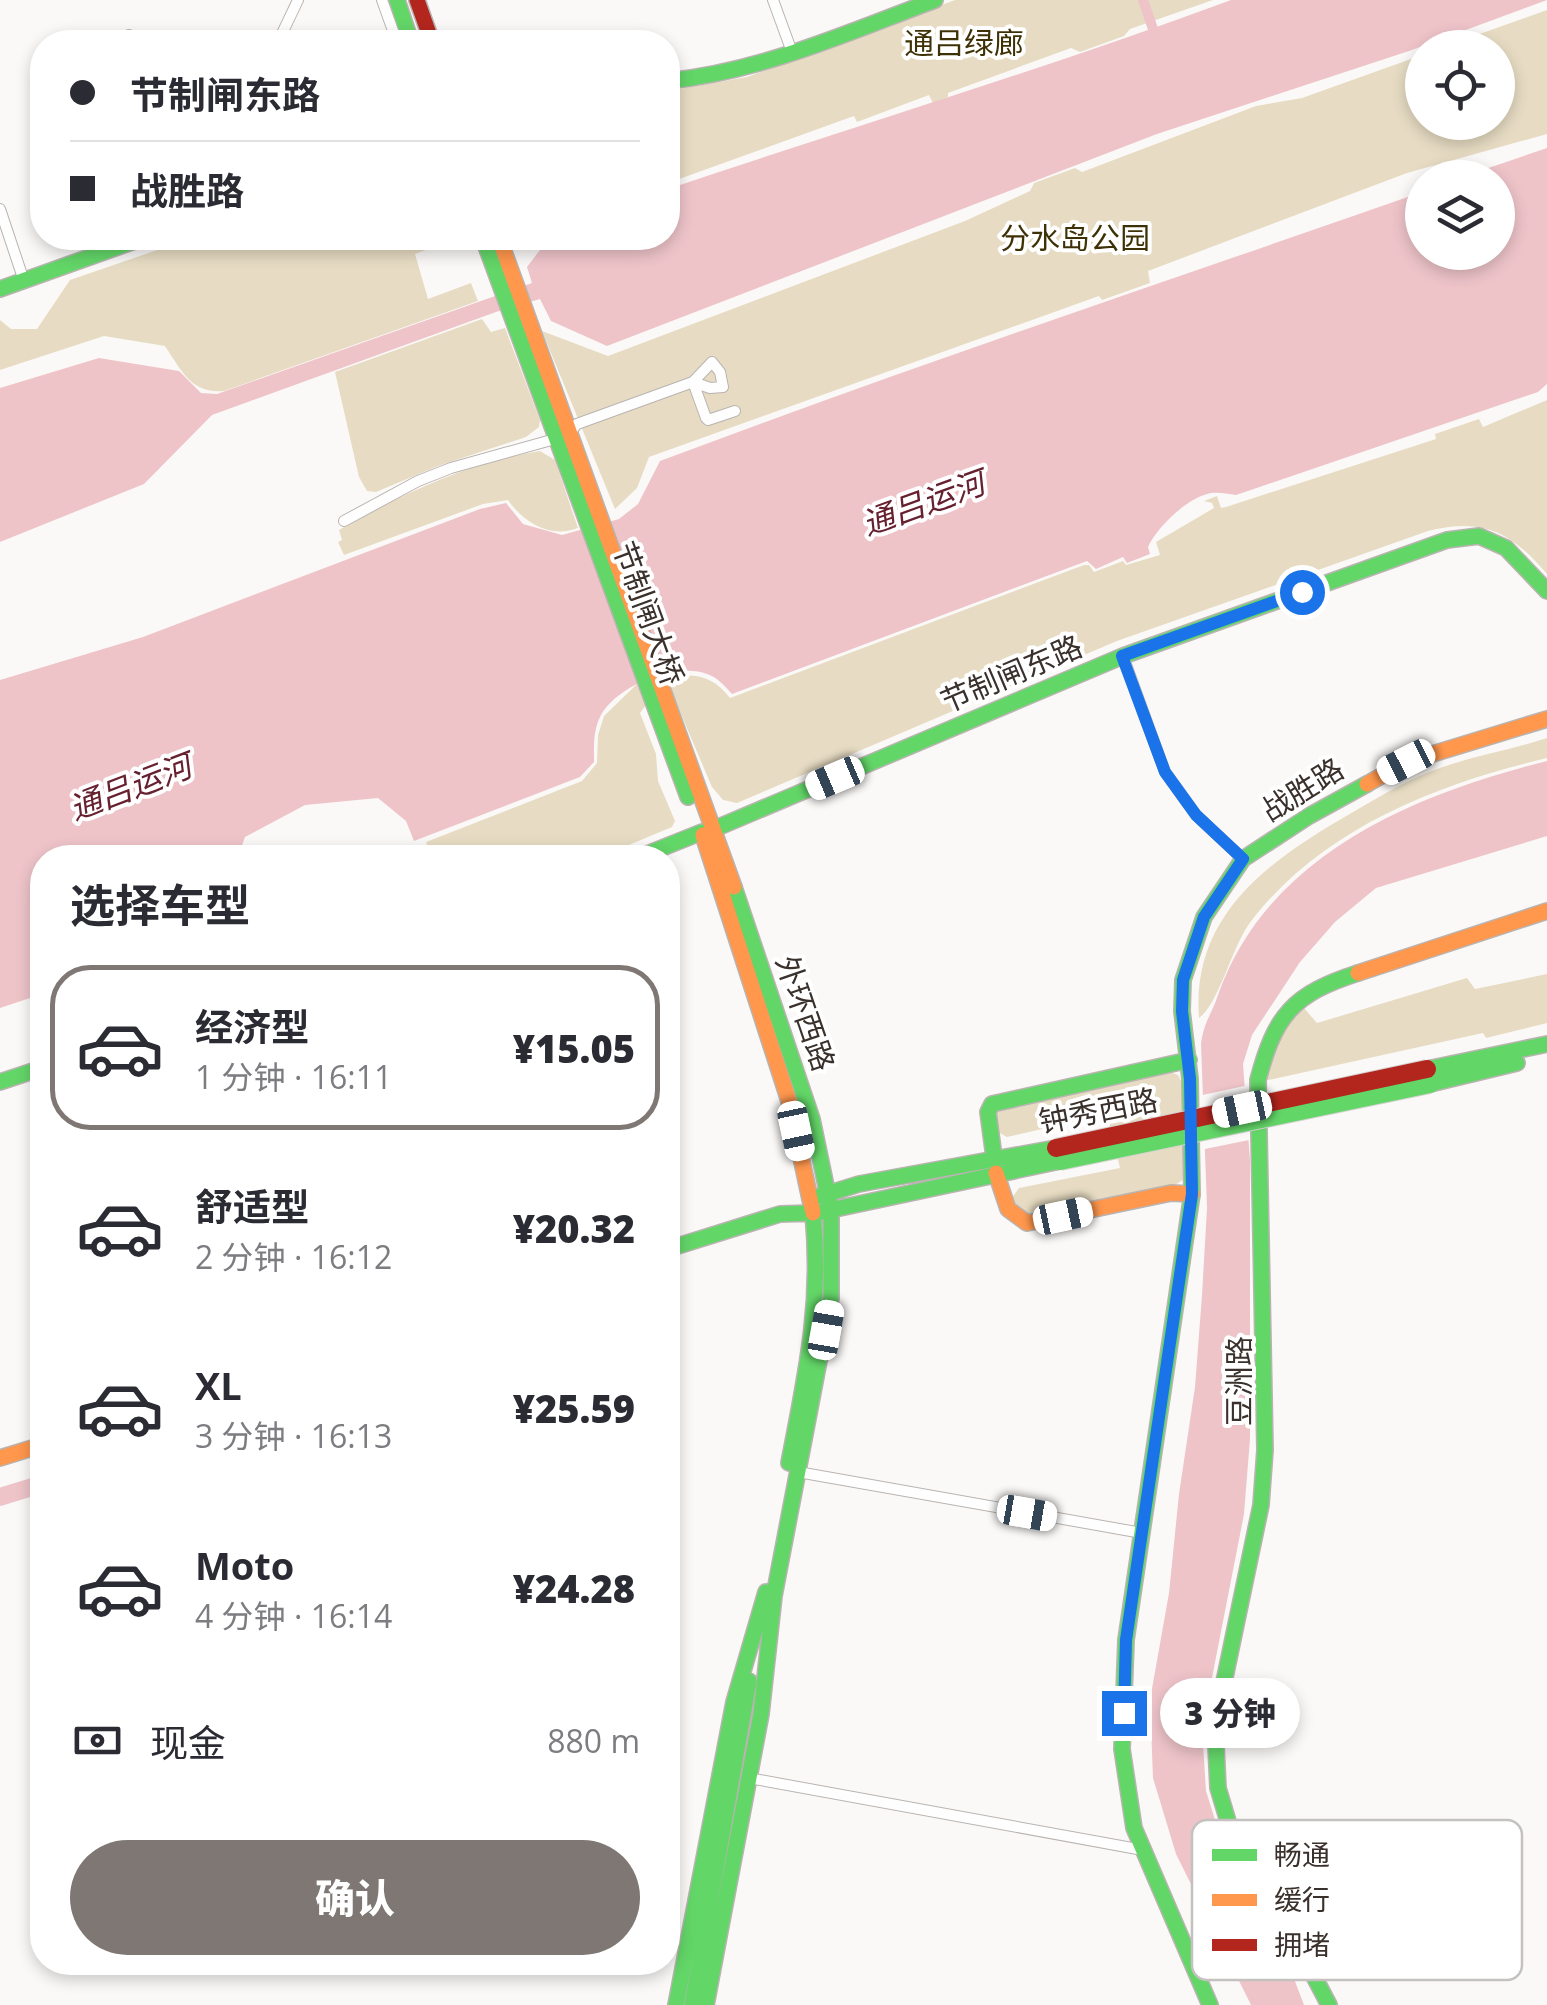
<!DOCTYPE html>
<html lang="zh">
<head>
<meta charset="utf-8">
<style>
  body { margin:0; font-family:"Open Sans","Noto Sans SC",sans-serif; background:#f2f2f3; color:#2b2b33; height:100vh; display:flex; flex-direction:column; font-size:38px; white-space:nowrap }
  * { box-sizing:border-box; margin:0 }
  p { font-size:32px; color:#7c7c81 }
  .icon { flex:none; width:55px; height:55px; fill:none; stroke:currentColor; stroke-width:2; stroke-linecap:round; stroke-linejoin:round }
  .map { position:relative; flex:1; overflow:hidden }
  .drawer { position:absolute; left:30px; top:845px; width:650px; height:1130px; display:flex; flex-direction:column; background:#fff; border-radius:40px; box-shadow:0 5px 15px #0003 }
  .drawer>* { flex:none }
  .top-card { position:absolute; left:30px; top:30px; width:650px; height:220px; border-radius:40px; box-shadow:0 5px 15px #0003; display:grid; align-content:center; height:220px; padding:0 40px; background:#fff }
  .tools { position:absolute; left:1405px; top:30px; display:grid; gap:20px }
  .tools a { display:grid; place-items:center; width:110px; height:110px; border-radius:50%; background:#fff; box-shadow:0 5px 15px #0003; font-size:50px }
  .end { position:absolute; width:45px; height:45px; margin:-22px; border:12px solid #1a73e8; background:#fff; box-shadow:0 0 0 5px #fff }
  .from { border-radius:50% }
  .bubble { position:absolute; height:70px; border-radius:35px; background:#fff; box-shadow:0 5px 15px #0003; font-size:32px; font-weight:800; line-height:70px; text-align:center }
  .car { position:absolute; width:30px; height:60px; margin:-30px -15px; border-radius:12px; box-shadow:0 0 8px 2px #0007; background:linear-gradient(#fff 24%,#345 0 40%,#fff 0 76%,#345 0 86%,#fff 0) }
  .top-card b { display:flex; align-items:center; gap:35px; height:95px; font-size:38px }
  .top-card b+b { border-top:2px solid #e1e1e2 }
  .top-card i { width:25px; height:25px; background:#2b2b33 }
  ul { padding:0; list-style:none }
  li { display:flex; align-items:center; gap:30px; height:165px; margin:0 20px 15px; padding:0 20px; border:5px solid transparent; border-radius:40px }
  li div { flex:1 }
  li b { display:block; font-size:38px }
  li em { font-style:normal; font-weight:800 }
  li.active { border-color:#7e7773 }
  li>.icon { width:90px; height:90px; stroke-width:1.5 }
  h2 { padding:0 40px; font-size:45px; line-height:120px }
  .pay { display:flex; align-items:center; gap:25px; height:110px; padding:0 40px; font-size:38px }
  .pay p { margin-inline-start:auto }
  .button { display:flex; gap:20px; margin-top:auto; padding:20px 40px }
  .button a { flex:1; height:115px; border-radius:60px; background:#7e7773; color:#fff; font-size:40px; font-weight:800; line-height:115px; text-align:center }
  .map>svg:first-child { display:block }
  .green { fill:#e7dcc3 }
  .water { fill:#eec4c9 }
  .pier { fill:#fbf9f7 }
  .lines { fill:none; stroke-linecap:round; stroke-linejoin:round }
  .canal { stroke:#eec4c9; stroke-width:10 }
  .river { stroke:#eec4c9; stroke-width:18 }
  .street-casing { stroke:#b9b4b1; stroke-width:12 }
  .fast-casing { stroke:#b9b4b1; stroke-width:18 }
  .slow-casing { stroke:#b9b4b1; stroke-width:18 }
  .jam-casing { stroke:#b9b4b1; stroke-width:18 }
  .street { stroke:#fefefe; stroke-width:10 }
  .fast { stroke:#63d668; stroke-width:15 }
  .slow { stroke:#ff974d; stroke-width:15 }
  .jam { stroke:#b3261e; stroke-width:15 }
  .fast-bridge-casing { stroke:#d6d3d2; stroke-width:20; stroke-linecap:butt }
  .jam-bridge-casing { stroke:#d6d3d2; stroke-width:20; stroke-linecap:butt }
  .fast-bridge { stroke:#63d668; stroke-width:18 }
  .jam-bridge { stroke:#b3261e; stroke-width:18 }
  .route { stroke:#1a73e8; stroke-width:12 }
  .labels { text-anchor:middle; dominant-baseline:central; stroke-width:8; stroke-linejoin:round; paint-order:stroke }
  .park-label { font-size:30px; fill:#3f3106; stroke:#fff }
  .street-label { font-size:30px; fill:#3a312c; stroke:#fff }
  .water-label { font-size:32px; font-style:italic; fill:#66202f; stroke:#fff }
  .key { fill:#fff; stroke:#c4c1c0; stroke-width:2.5 }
  .key-label { font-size:28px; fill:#3a312c }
</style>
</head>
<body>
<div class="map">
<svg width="1547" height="2005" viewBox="0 0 1547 2005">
  <rect width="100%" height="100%" fill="#fbf9f7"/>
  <!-- green -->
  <path class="green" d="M955,0H1213L1130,29L1124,36L1080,52L1071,48L948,93V97L933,103L929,95L857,122L854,116L668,183V91L747,77Z
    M1547,10V134L1407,173L1148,271L1150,283L1102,300L1099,296L649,457L637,488L615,509L542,331L608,356L965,221L1030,191L1034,183L1075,168L1082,172L1256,106L1302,98L1422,55V122H1498V48L1443,47Z
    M192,238H458L415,254L428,299L471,283L478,301L224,391C191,394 182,371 165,346L104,336L0,370V320L11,329H37L70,280Z
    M482,319L491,332L505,328L540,420L539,427L526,437L438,466L376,492L367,491L359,477L335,372Z
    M1547,400V574C1511,532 1484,517 1428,531L1117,641L737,803L723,800L712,787L666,679C692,671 714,676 730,698L1084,565H1089L1094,572L1123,561L1126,565L1160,555L1156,542L1214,508L1212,503L1204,501L1217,496L1221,508L1226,507L1436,439L1435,434L1479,419L1483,427Z
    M540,451L555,460L578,528C550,539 523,522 508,500L483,504L344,555L338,542L342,540L339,530C404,493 466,463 540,451Z
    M637,684L646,705L640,713L656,754L658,781L675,821L672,827L600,857L425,858L430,855L426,842L582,781L597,763L598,735L604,716Z
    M1547,738V758C1436,784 1319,830 1249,924C1232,948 1218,1005 1199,1018C1191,915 1269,861 1348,815C1374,800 1401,783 1429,772C1467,757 1508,751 1547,738Z
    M1547,974V1023L1486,1038L1483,1033L1264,1081L1275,1041L1303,1007L1317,1023L1467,978L1475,989Z
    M1167,1071L1178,1075L1186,1091V1171L1184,1179L1175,1185L1024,1216L1011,1199L1019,1188L1120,1168L1107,1114L1007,1137L998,1132L996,1112Z"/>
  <!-- water -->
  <path class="water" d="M1231,0H1547L1409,51L1157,134L607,346L551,321L540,299L496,312L212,415L144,484L0,542V388L99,358L179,371L201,393L217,394L532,283L527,267L549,238H668V189C855,126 1045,69 1231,0Z
    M1547,148V384L1538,392L1236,495C1228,494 1219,492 1211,493C1188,497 1157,527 1148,547L1150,554L1127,563L1123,557L1096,569L1087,561L732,694C725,686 717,677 707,674C675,662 617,686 601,715C593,730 594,746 594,762L580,777L414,841L406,821L378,798L305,805L245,837L238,857L42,858V994L0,1008V680L143,637L480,509L506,503L523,524L562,535L619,519L638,504L660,461C912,366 1168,281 1422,192V252H1498V178L1462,177Z
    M1547,761V836L1376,888L1335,922L1300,962L1252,1035L1243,1064L1250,1160V1439L1244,1514L1202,1729L1206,1791L1227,1858L1290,1968L1304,2005H1251L1176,1854L1153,1778L1150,1700L1169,1593L1179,1494L1195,1387L1202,1295L1207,1208L1201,1044C1204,1021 1211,1016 1218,995C1267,855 1414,794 1547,761Z"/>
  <!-- pier -->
  <path class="pier" d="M1249,1085L1254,1139L1200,1150L1198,1096Z"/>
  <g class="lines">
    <!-- canal -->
    <path class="canal" d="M1143,0L1153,29"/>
    <!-- river -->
    <path class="river" d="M0,1497L42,1484"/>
    <defs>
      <path id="street" d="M382,0L397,42
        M773,0L792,52
        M129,35L144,42
        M278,42L298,0
        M0,209L24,281
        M344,521L418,481L451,468L555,439L570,433L577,424L693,382L710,388L723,387L720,372L712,362L693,382L706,418L708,420L735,411
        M1123,656L1165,772L1196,815L1243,859
        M798,1472L1142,1533
        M749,1778L1143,1850"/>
      <path id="fast" d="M397,0L411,42
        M668,81C762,71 847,33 935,0
        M483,238L688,797
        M0,289L143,238
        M714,829L1123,656L1447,540L1479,536L1506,548L1547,591
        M637,858L702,832
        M1427,1069L1547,1044
        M0,1082L42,1068
        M1430,1084L1517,1063
        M994,1157L988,1112L992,1104L1189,1060
        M817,1197L859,1184L1056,1148
        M821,1212L1060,1161
        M780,1214L813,1213C822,1305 806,1374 789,1463
        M668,1249L780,1214
        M676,2005L734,1702L766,1592
        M692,2005L749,1681
        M706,2005L761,1714L774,1596L831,1298V1210L812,1119L734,887
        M1210,2005L1134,1828L1122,1749L1126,1640L1192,1194L1190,1079L1182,1011L1183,980L1204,917L1243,859L1309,816L1367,784
        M1329,2005L1297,1944L1236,1848L1218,1788L1215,1725L1261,1505L1265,1450L1258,1080C1275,1015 1293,994 1358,973"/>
      <path id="slow" d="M499,238L734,887
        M1367,784L1406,762L1547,719
        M703,835L789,1101L813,1213
        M1358,973L1547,911
        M996,1173L1008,1209L1027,1223L1171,1193L1192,1194
        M0,1458L42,1445"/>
      <path id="jam" d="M417,0L432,42"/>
    </defs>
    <!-- street casing -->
    <use href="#street" class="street-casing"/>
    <!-- fast casing -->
    <use href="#fast" class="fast-casing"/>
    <!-- slow casing -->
    <use href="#slow" class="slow-casing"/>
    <!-- jam casing -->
    <use href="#jam" class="jam-casing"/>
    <!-- street -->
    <use href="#street" class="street"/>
    <!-- fast -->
    <use href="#fast" class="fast"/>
    <!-- slow -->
    <use href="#slow" class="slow"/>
    <!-- jam -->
    <use href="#jam" class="jam"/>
    <defs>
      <path id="fast-bridge" d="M1060,1161L1430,1084"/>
      <path id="jam-bridge" d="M1056,1148L1427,1069"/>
    </defs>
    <!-- fast-bridge casing -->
    <use href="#fast-bridge" class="fast-bridge-casing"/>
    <!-- jam-bridge casing -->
    <use href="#jam-bridge" class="jam-bridge-casing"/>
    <!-- fast-bridge -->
    <use href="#fast-bridge" class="fast-bridge"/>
    <!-- jam-bridge -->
    <use href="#jam-bridge" class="jam-bridge"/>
  </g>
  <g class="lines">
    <!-- route -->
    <path class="route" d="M1124,1713L1126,1640L1192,1194L1190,1079L1182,1011L1183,980L1204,917L1243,859L1196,815L1165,772L1122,656L1302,592"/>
  </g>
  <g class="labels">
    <!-- park labels -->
    <g class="park-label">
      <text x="964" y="42">通吕绿廊</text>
      <text x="1075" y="237">分水岛公园</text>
    </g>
    <!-- street labels -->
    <g class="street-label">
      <text transform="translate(649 613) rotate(70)">节制闸大桥</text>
      <text transform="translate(1011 673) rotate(-23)">节制闸东路</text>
      <text transform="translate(1302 789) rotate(-32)">战胜路</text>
      <text transform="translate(806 1013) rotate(71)">外环西路</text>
      <text transform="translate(1098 1110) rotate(-11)">钟秀西路</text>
      <text transform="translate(1238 1381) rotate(-90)">豆洲路</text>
    </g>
    <!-- water labels -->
    <g class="water-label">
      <text transform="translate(923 502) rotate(-20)">通吕运河</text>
      <text transform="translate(130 786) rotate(-21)">通吕运河</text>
    </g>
  </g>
  <!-- legend -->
  <rect x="1192" y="1820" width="330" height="160" rx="15" class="key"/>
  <rect x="1212" y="1849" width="45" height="12" fill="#63d668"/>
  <rect x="1212" y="1894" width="45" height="12" fill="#ff974d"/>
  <rect x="1212" y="1939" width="45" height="12" fill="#b3261e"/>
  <g class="key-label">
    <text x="1274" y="1865">畅通</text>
    <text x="1274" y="1910">缓行</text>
    <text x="1274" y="1955">拥堵</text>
  </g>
</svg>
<div class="tools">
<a><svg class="icon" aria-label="locate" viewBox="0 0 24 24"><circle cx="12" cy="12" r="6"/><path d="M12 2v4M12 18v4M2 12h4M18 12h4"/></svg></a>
<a><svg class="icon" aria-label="layers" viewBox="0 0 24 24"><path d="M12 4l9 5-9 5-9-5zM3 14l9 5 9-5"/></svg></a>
</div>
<i class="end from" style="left:1302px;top:592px"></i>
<i class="end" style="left:1124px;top:1713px"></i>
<div class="bubble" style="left:1160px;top:1678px;width:140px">3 分钟</div>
<i class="car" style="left:1406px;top:762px;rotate:243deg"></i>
<i class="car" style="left:835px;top:778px;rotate:247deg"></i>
<i class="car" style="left:1242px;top:1109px;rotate:258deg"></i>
<i class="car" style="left:796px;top:1131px;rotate:168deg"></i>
<i class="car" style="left:1063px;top:1216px;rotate:78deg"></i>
<i class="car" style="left:826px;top:1330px;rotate:10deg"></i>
<i class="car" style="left:1027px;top:1513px;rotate:100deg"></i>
<div class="top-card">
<b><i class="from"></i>节制闸东路</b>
<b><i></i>战胜路</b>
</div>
<section class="drawer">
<h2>选择车型</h2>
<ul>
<li class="active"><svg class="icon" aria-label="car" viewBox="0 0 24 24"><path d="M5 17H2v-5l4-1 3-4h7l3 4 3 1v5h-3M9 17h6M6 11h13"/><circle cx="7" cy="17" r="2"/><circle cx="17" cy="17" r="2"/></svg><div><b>经济型</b><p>1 分钟 · 16:11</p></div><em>¥15.05</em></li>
<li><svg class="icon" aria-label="car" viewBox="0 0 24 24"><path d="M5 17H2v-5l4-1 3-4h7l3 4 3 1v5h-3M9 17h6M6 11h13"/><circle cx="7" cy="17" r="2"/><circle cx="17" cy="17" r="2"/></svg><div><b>舒适型</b><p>2 分钟 · 16:12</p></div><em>¥20.32</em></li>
<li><svg class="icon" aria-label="car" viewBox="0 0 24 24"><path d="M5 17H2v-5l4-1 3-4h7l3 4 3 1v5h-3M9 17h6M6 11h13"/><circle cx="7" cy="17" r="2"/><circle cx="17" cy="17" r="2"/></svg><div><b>XL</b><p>3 分钟 · 16:13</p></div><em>¥25.59</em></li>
<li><svg class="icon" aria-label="car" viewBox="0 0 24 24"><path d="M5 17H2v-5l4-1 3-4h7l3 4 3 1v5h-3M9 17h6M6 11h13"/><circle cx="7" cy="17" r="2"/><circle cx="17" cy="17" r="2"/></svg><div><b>Moto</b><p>4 分钟 · 16:14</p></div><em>¥24.28</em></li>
</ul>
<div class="pay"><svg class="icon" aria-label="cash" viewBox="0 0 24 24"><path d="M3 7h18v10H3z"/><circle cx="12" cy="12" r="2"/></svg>现金<p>880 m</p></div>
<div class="button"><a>确认</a></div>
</section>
</div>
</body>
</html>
